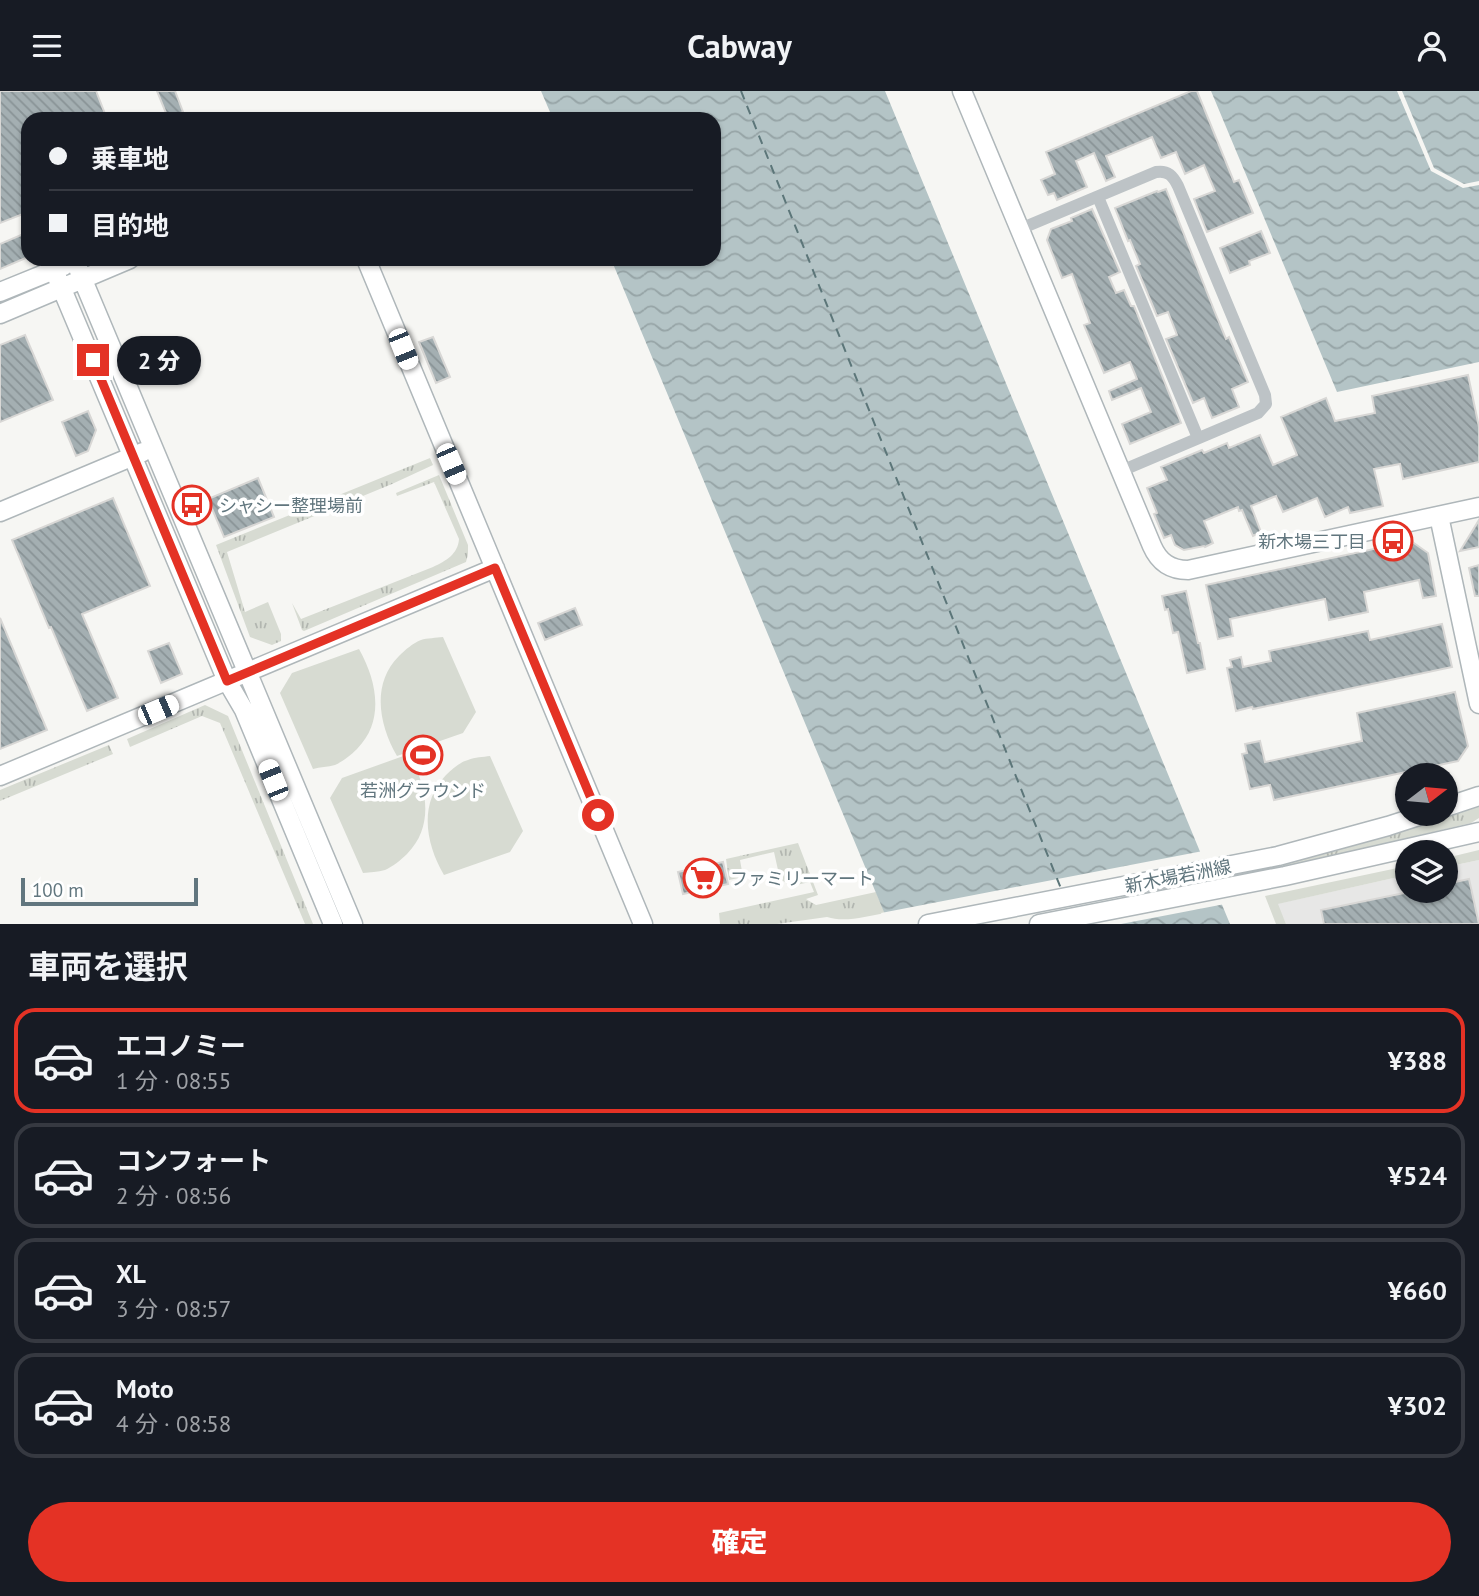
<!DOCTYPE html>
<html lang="ja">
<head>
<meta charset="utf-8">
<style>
  body { margin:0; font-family:"PT Sans","Noto Sans JP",sans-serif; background:#20242c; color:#f1f3f6; height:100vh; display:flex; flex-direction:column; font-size:26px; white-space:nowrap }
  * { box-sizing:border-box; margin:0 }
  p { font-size:23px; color:#9ea1a6 }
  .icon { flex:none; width:38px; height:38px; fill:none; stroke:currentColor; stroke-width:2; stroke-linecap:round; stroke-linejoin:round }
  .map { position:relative; height:833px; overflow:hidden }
  .side { display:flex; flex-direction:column; background:#171b24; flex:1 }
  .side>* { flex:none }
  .hud { position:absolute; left:21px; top:21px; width:700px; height:154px; border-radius:21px; box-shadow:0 2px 5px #0004; display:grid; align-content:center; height:154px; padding:0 28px; background:#171b24 }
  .needle { width:46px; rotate:74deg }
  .controls { position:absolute; left:1395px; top:672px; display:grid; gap:14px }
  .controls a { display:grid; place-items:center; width:63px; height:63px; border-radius:50%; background:#171b24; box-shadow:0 2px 5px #0004; font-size:35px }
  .scale { position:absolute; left:21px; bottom:18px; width:177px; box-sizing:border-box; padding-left:7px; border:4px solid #61767e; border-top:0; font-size:19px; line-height:24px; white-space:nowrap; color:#61767e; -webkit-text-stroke:5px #fff; paint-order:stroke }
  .end { position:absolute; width:32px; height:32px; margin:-16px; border:9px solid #e43225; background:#fff; box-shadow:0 0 0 4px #fff }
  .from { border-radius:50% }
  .bubble { position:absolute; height:49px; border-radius:24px; background:#171b24; box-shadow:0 2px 5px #0004; font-size:23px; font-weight:800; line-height:49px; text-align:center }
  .car { position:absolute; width:21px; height:42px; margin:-21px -10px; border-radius:9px; box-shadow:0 0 5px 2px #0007; background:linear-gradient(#fff 24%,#345 0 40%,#fff 0 76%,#345 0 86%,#fff 0) }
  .hud b { display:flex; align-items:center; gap:24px; height:66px; font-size:26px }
  .hud b+b { border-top:2px solid #363941 }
  .hud i { width:18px; height:18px; background:#f1f3f6 }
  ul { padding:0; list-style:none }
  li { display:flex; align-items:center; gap:21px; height:105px; margin:0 14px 10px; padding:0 14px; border:4px solid #363941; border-radius:21px }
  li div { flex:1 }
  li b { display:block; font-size:26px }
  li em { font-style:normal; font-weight:800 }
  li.selected { border-color:#e43225 }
  li>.icon { width:63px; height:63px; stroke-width:1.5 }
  h2 { padding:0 28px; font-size:32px; line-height:84px }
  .cta { display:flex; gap:14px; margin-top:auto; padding:14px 28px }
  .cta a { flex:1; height:80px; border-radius:42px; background:#e43225; color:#fff; font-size:28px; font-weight:800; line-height:80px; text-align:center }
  header { display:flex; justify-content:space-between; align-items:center; height:91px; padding:0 28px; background:#171b24; font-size:32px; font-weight:800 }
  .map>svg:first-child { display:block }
  .built { fill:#e7e7e6 }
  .grass { fill:url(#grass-tufts) }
  .park { fill:#d7dbd2 }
  .water { fill:url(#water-waves) }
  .pier { fill:#f6f6f3 }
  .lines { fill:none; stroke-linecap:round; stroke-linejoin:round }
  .ferry { stroke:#5c7679; stroke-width:2; stroke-dasharray:9 7; stroke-linecap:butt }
  .building { fill:url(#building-back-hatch); stroke:#d8d7d5; stroke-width:2 }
  .secondary-casing { stroke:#afb7ba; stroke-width:21 }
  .street { stroke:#bdc3c6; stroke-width:12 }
  .secondary { stroke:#fff; stroke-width:18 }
  .route { stroke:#e43225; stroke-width:9 }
  .labels { text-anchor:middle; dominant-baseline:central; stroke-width:7; stroke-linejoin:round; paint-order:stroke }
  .poi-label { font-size:18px; fill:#61767e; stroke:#fff; text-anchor:start }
  .street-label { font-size:18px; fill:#61767e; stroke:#fff }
</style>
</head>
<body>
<header><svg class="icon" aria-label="menu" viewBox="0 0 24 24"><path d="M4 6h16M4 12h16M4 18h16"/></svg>Cabway<svg class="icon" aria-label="person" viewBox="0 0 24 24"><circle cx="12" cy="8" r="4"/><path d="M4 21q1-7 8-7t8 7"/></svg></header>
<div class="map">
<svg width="1479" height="833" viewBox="0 0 1479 833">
  <defs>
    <pattern id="grass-tufts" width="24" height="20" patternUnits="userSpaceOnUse" patternTransform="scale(1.75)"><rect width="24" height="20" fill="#d7dbd2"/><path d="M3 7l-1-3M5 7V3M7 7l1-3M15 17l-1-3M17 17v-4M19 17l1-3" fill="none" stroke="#b2b6b0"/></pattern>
    <pattern id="water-waves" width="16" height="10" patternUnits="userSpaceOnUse" patternTransform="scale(1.75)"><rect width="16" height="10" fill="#b4c4c6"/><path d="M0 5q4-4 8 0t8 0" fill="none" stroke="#96a4a6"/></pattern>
    <pattern id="building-back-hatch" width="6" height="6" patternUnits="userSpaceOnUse" patternTransform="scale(1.75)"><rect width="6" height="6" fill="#a4afb2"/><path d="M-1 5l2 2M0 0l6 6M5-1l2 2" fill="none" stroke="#899396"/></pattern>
  </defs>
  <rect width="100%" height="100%" fill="#f6f6f3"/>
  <!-- built -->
  <path class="built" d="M1479,769V833H1286L1277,813L1407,784V800H1446V776Z"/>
  <!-- grass -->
  <path class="grass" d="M430,367L433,374L392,393L227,461L245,521L268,511L281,543V550L272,554L250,546L216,454Z
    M439,384L468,454V463L466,471L304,540L302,539L292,512L301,528L433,476C446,470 458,463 459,448L434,391L397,405L396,402Z
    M205,614L228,625L313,833H305L220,632L202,625L130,656L127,648Z
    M109,654L113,663L0,710V699Z
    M1479,712V727L1471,732L1315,769L1284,775L1282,770L1384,746Z
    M798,752L818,804L806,808L816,814L876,801L885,822C867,825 845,832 827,826L777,833H720L719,822L814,801L810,791L791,795L780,788L774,761L740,769L743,786L729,789L726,768Z"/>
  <!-- park -->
  <path class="park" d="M443,546L476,621L463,642L397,665C379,634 371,593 399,565C405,559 413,552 421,549C427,547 436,547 443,546Z
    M359,558C377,590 385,630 357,658C351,664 342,671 335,674C328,676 320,676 313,678L280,602L292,582Z
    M409,663C427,695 435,735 407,763C401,769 392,776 385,779C378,781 370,781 363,782L330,707L342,687Z
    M490,665L523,740L510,761L444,784C426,753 418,713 446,684C452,678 460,671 468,669C475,666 483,666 490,665Z
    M1479,759V769L1446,776V767Z
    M1407,775V784L1278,813L1286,833H1276L1265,805Z"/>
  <!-- water -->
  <path class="water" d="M541,0H885L1230,833H889L611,168H714V28H553Z
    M1211,0H1479V271L1337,301Z"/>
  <!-- pier -->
  <path class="pier" d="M1397,0H1402L1434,77L1464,93L1479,90V94L1463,97L1431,80Z
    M1203,760L1225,813L1121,833H886L881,822Z"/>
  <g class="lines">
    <!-- ferry -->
    <path class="ferry" d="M741,0L1062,800"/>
  </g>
  <!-- building -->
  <path class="building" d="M0,0H96L107,28H28V67L25,68L28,76V121L0,132Z
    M157,0H175L183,21L168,27Z
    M1191,0H1197L1234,91L1239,89L1253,122L1207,141L1194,108L1215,100L1204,74L1185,83L1176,61L1161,67L1152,46L1106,65L1115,86L1106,90L1094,62L1076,70L1087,96L1057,109L1054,102L1048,104L1041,89L1055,83L1046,61Z
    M1166,98L1214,219L1226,248L1229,246L1248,291L1232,298L1239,316L1212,327L1204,307L1193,312L1166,248L1177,244L1168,221L1157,225L1136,175L1140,173L1130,149L1128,150L1115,117L1157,100L1158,101Z
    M1092,118L1120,181L1109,186L1116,202L1124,199L1131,215H1134L1181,332L1130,353L1122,333L1151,321L1141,297L1112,309L1109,300L1137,288L1130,271L1104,282L1084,234L1090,232L1072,183L1062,187L1047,149L1051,138L1072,130L1071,127Z
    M1261,140L1270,162L1249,170L1250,174L1230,182L1220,157Z
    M28,141V166L0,178V153Z
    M25,244L53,309L0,331V254Z
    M433,246L450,286L436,292L419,251Z
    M1468,284L1479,336V371L1403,388L1400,373L1374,378L1383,415L1350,422L1348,416L1325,426L1317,407L1283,421L1276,405L1251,415L1261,441L1253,445L1242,419L1239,420L1238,416L1204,430L1213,452L1205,456L1204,455L1184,459L1175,454L1171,444L1164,447L1154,423L1157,422L1147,397L1167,389L1161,376L1202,359L1204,362L1227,352L1229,357L1260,344L1273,374L1297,364L1281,326L1326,307L1335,330L1375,322L1372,305Z
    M88,320L96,339L88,360L76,365L62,331Z
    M258,387L274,426L224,446L208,408Z
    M113,407L150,495L82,523L118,607L87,620L51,536L49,537L12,449Z
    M1479,429V456L1460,460Z
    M1411,450L1428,462L1436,505L1423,507L1419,489L1364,501L1368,521L1329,529L1325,508L1230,528L1233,545L1218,548L1206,494Z
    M1479,474V505H1475L1469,477Z
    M1186,500L1198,552H1200L1205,578L1187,582L1178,541L1173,542L1168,518L1165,519L1162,505Z
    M575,517L582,534L545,549L538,532Z
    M0,527L47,639L0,658Z
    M1442,533L1452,576L1253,618L1252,616L1236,620L1227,577L1232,576L1230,569L1241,566L1243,576L1271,570L1269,560L1304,553L1368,540L1370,549Z
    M169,552L182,583L161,592L148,560Z
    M1455,601L1468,655L1458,670L1274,709L1270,694L1250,698L1242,663L1247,662L1245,653L1260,650L1265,671L1362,650L1357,622Z
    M723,771L728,793L683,803L678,781Z
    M1469,788L1479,833H1324L1321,819L1414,800H1446V793Z"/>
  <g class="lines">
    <defs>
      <path id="secondary" d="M962,0L1152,455C1159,471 1170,479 1188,479L1479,416
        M366,168L643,833
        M75,170L353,833
        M54,179L227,590L244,619L333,833
        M0,201L64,175
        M0,223L130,168
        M0,421L143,361
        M1439,425L1479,613
        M0,685L495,477
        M1446,716L1479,705
        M928,833L1278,765L1388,735L1425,723
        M1039,833L1285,785L1479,741"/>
    </defs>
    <!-- secondary casing -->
    <use href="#secondary" class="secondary-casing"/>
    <!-- street -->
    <path class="street" d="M1098,106L1198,347
      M1020,138L1156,81C1168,79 1173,85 1178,95L1265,304L1266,313L1258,322L1121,380"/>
    <!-- secondary -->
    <use href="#secondary" class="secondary"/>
  </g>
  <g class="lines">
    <!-- route -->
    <path class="route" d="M93,269L227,590L495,477L598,724"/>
  </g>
  <!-- icons -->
  <defs>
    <symbol id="bus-ring" viewBox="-11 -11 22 22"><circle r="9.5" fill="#fff" stroke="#e43225" stroke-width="1.5"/><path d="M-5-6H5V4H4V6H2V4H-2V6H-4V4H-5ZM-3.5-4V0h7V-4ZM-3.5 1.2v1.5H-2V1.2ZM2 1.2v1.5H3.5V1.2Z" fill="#e43225"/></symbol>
    <symbol id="stadium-ring" viewBox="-11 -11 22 22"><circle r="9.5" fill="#fff" stroke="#e43225" stroke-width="1.5"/><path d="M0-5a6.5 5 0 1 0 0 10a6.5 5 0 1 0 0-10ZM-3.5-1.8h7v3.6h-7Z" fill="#e43225"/></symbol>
    <symbol id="supermarket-ring" viewBox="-11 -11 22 22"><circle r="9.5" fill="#fff" stroke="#e43225" stroke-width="1.5"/><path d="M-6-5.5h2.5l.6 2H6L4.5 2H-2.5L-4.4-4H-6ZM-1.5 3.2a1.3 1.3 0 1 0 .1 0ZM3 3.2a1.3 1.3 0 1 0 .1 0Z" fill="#e43225"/></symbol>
  </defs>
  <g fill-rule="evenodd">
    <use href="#bus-ring" x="170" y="392" width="44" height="44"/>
    <use href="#bus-ring" x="1371" y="428" width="44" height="44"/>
    <use href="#stadium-ring" x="401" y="642" width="44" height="44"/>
    <use href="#supermarket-ring" x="681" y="765" width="44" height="44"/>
  </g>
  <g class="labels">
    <!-- poi labels -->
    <g class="poi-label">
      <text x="219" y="414">シャシー整理場前</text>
      <text x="1366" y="450" text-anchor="end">新木場三丁目</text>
      <text x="423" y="699" text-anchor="middle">若洲グラウンド</text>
      <text x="730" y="787">ファミリーマート</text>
    </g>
    <!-- street labels -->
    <g class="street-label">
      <text transform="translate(1178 785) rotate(-11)">新木場若洲線</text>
    </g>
  </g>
</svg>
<div class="controls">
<a><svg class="needle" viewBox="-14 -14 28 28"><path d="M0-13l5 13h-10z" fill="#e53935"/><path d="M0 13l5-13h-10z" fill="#9ea1a6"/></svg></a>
<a><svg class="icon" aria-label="layers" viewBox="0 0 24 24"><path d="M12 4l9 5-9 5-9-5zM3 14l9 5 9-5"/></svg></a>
</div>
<div class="scale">100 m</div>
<i class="end from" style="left:598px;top:724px"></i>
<i class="end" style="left:93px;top:269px"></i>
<div class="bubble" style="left:117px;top:245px;width:84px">2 分</div>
<i class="car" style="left:403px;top:258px;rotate:158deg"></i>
<i class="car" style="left:451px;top:373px;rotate:157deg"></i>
<i class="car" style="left:158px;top:619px;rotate:67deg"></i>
<i class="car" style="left:273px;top:689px;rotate:338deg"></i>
<div class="hud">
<b><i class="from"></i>乗車地</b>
<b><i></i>目的地</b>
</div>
</div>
<section class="side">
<h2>車両を選択</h2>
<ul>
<li class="selected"><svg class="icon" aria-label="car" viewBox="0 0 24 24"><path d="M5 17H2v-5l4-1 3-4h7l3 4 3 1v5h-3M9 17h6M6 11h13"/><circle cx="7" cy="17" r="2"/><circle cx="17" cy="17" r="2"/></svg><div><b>エコノミー</b><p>1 分 · 08:55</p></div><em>¥388</em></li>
<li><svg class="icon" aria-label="car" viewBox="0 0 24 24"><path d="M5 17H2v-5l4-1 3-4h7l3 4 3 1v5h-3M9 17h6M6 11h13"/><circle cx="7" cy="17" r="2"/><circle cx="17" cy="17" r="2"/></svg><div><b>コンフォート</b><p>2 分 · 08:56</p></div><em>¥524</em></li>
<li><svg class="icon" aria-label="car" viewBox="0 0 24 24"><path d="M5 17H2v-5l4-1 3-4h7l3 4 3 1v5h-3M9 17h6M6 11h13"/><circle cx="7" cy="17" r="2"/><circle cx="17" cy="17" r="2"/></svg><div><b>XL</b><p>3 分 · 08:57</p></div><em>¥660</em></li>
<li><svg class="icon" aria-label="car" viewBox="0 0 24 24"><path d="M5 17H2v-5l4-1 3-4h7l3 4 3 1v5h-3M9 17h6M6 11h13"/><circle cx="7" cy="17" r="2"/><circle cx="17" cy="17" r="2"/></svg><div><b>Moto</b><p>4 分 · 08:58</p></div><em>¥302</em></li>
</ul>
<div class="cta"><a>確定</a></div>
</section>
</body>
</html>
